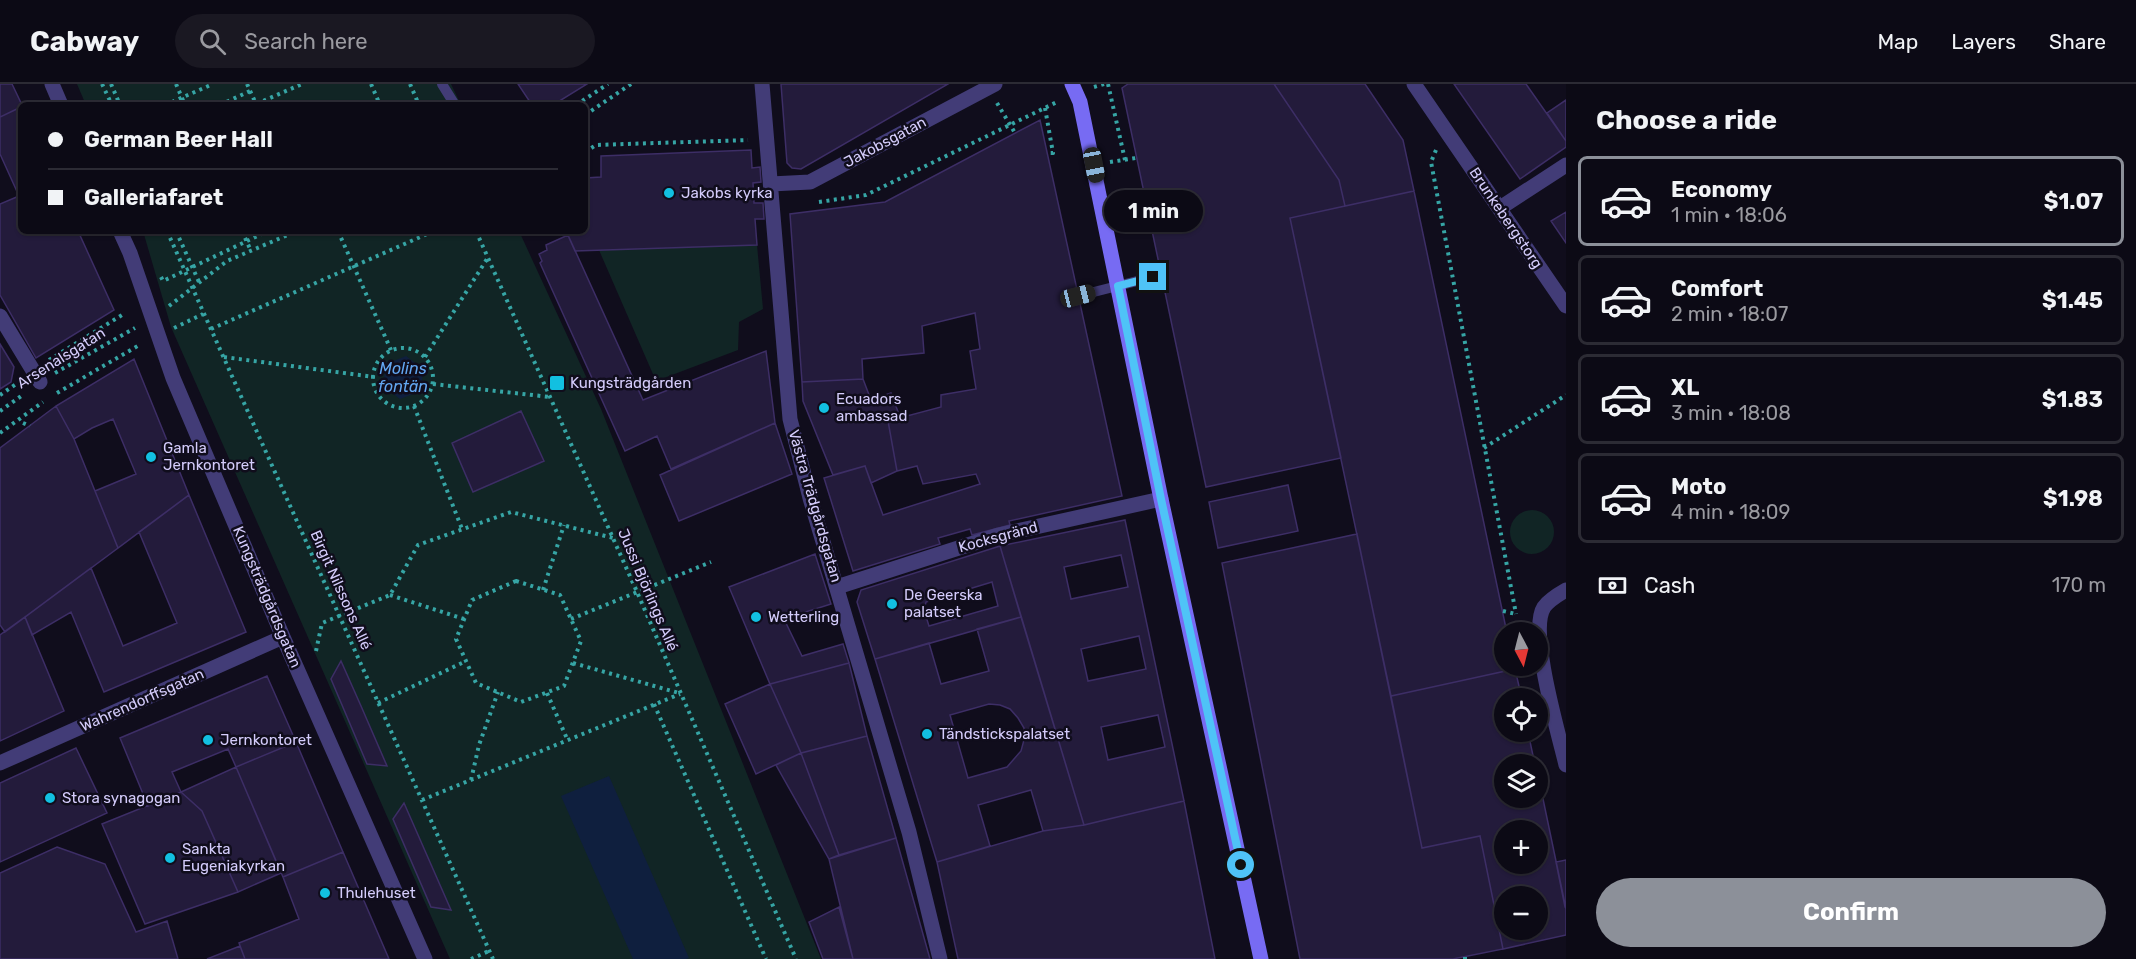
<!DOCTYPE html>
<html lang="en">
<head>
<meta charset="utf-8">
<style>
  body { margin:0; font-family:Rubik,sans-serif; background:#1a1822; color:#f1f3f6; height:100vh; display:flex; flex-direction:column; font-size:22px; white-space:nowrap }
  * { box-sizing:border-box; margin:0 }
  p { font-size:20px; color:#9a9aa0 }
  .icon { flex:none; width:33px; height:33px; fill:none; stroke:currentColor; stroke-width:2; stroke-linecap:round; stroke-linejoin:round }
  .map { position:relative; flex:1; overflow:hidden }
  .side { display:flex; flex-direction:column; background:#0c0a15; width:570px }
  .side>* { flex:none }
  .banner { position:absolute; left:18px; top:18px; width:570px; height:132px; border-radius:9px; box-shadow:0 2px 4px #0004,0 0 0 2px #2c2b34; display:grid; align-content:center; height:132px; padding:0 30px; background:#0c0a15 }
  .needle { width:39px; rotate:173deg }
  .tools { position:absolute; left:1494px; top:538px; display:grid; gap:12px }
  .tools a { display:grid; place-items:center; width:54px; height:54px; border-radius:50%; background:#0c0a15; box-shadow:0 2px 4px #0004,0 0 0 2px #2c2b34; font-size:30px }
  .end { position:absolute; width:27px; height:27px; margin:-14px; border:8px solid #4fc3f7; background:#111; box-shadow:0 0 0 3px #111 }
  .from { border-radius:50% }
  .bubble { position:absolute; height:42px; border-radius:21px; background:#0c0a15; box-shadow:0 2px 4px #0004,0 0 0 2px #2c2b34; font-size:20px; font-weight:700; line-height:42px; text-align:center }
  .car { position:absolute; width:18px; height:36px; margin:-18px -9px; border-radius:8px; box-shadow:0 0 4px 2px #0007; background:linear-gradient(#222 24%,#8ab4d8 0 40%,#222 0 76%,#8ab4d8 0 86%,#222 0) }
  .banner b { display:flex; align-items:center; gap:21px; height:57px; font-size:22px }
  .banner b+b { border-top:2px solid #2c2b34 }
  .banner i { width:15px; height:15px; background:#f1f3f6 }
  ul { padding:0; list-style:none }
  li { display:flex; align-items:center; gap:18px; height:90px; margin:0 12px 9px; padding:0 18px; border:3px solid #2c2b34; border-radius:9px }
  li div { flex:1 }
  li b { display:block; font-size:22px }
  li em { font-style:normal; font-weight:700 }
  li.active { border-color:#8c9099 }
  li>.icon { width:54px; height:54px; stroke-width:1.5 }
  h2 { padding:0 30px; font-size:27px; line-height:72px }
  .pay { display:flex; align-items:center; gap:15px; height:66px; padding:0 30px; font-size:22px }
  .pay p { margin-inline-start:auto }
  .cta { display:flex; gap:12px; margin-top:auto; padding:12px 30px }
  .cta a { flex:1; height:69px; border-radius:36px; background:#8c9099; color:#fff; font-size:24px; font-weight:700; line-height:69px; text-align:center }
  header { display:flex; align-items:center; gap:36px; box-sizing:border-box; height:84px; padding:0 30px; background:#0c0a15; border-bottom:2px solid #2c2b34 }
  header strong { font-size:28px }
  nav { display:flex; gap:33px; margin-inline-start:auto; font-size:21px }
  .search { width:420px; height:54px; background:#1a1822; display:flex; align-items:center; gap:15px; box-sizing:border-box; padding:0 21px; border-radius:33px; color:#9a9aa0; font-size:22px }
  main { display:flex; flex:1; min-height:0 }
  .map>svg:first-child { display:block }
  .green { fill:#112525 }
  .water { fill:#0f1f3e }
  .building { fill:#231b3b; stroke:#3d2e66; stroke-width:1.5; fill-rule:evenodd }
  .lines { fill:none; stroke-linecap:round; stroke-linejoin:round }
  .path { stroke:#36a5a5; stroke-width:4; stroke-dasharray:3 4.5; stroke-linecap:butt }
  .lane { stroke:#423c77; stroke-width:10 }
  .street { stroke:#423c77; stroke-width:15 }
  .secondary { stroke:#776bf3; stroke-width:15 }
  .route { stroke:#4fc3f7; stroke-width:8 }
  .poi-dot { fill:#12c0e1; stroke:#100d1c; stroke-width:2 }
  .labels { text-anchor:middle; dominant-baseline:central; stroke-width:5; stroke-linejoin:round; paint-order:stroke }
  .street-label { font-size:15px; fill:#d4ccfb; stroke:#100d1c }
  .poi-label { font-size:15px; fill:#d4ccfb; stroke:#100d1c; text-anchor:start }
  .water-label { font-size:16px; font-style:italic; fill:#63a7f2; stroke:#100d1c }
</style>
</head>
<body>
<header>
<strong>Cabway</strong>
<div class="search"><svg class="icon" aria-label="search" viewBox="0 0 24 24"><circle cx="10" cy="10" r="6"/><path d="M15 15l6 6"/></svg>Search here</div>
<nav><a>Map</a><a>Layers</a><a>Share</a></nav>
</header>
<main>
<div class="map">
<svg width="1566" height="875" viewBox="0 0 1566 875">
  <rect width="100%" height="100%" fill="#100d1c"/>
  <!-- green -->
  <path class="green" d="M77,0H451L461,21H86Z
    M143,147H519L601,325L821,875H450L171,243Z
    M757,161L763,225L739,238L738,266L656,297L599,166Z
    M1510 448a22 22 0 1 1 44 0a22 22 0 1 1-44 0Z"/>
  <!-- water -->
  <path class="water" d="M406,272L423,285L421,307L400,315L383,302L386,280Z
    M609,692L689,874L686,875H633L561,712Z"/>
  <!-- building -->
  <path class="building" d="M0,0H12L22,21L21,23L0,33Z
    M518,0H587L553,21H532Z
    M781,0H948L801,85L792,84L787,79Z
    M1128,0H1274L1339,96L1345,122L1290,134L1341,374L1206,403L1122,4Z
    M1274,0H1365L1403,56L1414,107L1345,122L1339,96Z
    M1454,0H1526L1566,57V63L1520,95Z
    M1566,16V57L1547,29Z
    M21,23V147H78L114,226L36,274L0,211V120L19,112L0,70V33Z
    M1040,36L1122,412L1009,437L1010,441L972,451L970,445L938,454L940,460L853,487L824,394L865,382L883,431L980,400L976,390L923,400L917,382L897,387L888,337L941,323V311L976,305L970,267L980,265L975,229L922,242L924,269L862,275L863,295L802,298L790,130L885,118Z
    M751,66L752,84L760,83L761,98L753,99L754,119H763L764,135H755L757,161L575,167L566,147H585V94L601,93V72Z
    M1414,107L1507,549H1504V582H1515V585L1391,612L1290,134Z
    M1566,128V159L1551,137Z
    M568,151L643,316L766,267L775,339L671,385L657,352L625,367L540,179L542,177L539,170L547,166L546,161Z
    M0,260L14,283L11,298L0,305Z
    M134,275L189,411L118,464L95,407L136,390L113,335L92,344L74,355L56,322Z
    M863,295L871,316L891,309L900,333L888,337L897,387L871,399L865,382L833,391L803,317L802,298Z
    M56,322L74,355L118,464L5,548L0,541V364Z
    M521,327L544,377L473,408L452,359Z
    M775,339L792,390L679,437L660,391Z
    M1288,401L1298,447L1218,464L1209,418Z
    M189,411L246,548L104,608L71,528L32,551L25,533L91,484L123,562L177,539L139,448Z
    M1125,436L1184,717L1084,741L1000,462ZM1121,471L1128,503L1071,515L1064,483ZM1139,552L1146,585L1088,597L1081,565ZM1158,631L1165,663L1108,676L1101,643Z
    M1357,450L1422,764L1480,752L1503,865L1453,875H1300L1222,479Z
    M1000,462L1021,533L875,575L857,518L861,506ZM992,498L998,522L929,542L924,526L926,518Z
    M815,470L831,520L784,535L802,572L843,560L849,579L770,600L729,503Z
    M25,533L64,627L0,657V551Z
    M1021,533L1084,741L1043,747L1031,706L978,721L990,762L937,778L875,575L929,559L941,600L989,587L977,545ZM989,620L1000,621L1010,625L1018,634L1024,644V656L1021,667L1007,683L968,694L950,631Z
    M341,577L361,622L387,682L367,680L331,595Z
    M849,579L867,652L801,669L770,600Z
    M1515,585L1522,615H1504V648H1528L1535,681H1504V714H1538V691L1566,825V851L1503,865L1480,752L1422,764L1391,612ZM1504,747H1538V780H1504ZM1504,813H1538V846H1504Z
    M267,592L296,658L236,683L228,665L172,688L181,708L148,722L120,654Z
    M770,600L801,669L756,690L725,620Z
    M867,652L896,754L839,771L801,669Z
    M296,658L343,768L283,793L236,683Z
    M76,664L107,729L0,778V699Z
    M801,669L839,771L829,775L776,681Z
    M236,683L281,789L238,808L202,727L181,708Z
    M181,708L202,727L238,808L145,840L102,740Z
    M1184,717L1215,875H958L937,778L1043,747L1084,741Z
    M404,719L451,826L431,823L393,735Z
    M896,754L930,875H853L829,775Z
    M57,763L105,780L136,848L167,837L178,875H0V789Z
    M343,768L389,875H245L239,859L299,835L283,793Z
    M1566,776V823H1565L1556,778Z
    M839,823L853,875H823L809,838Z
    M240,862L245,875H207Z"/>
  <g class="lines">
    <!-- path -->
    <path class="path" d="M102,0L112,21
      M111,0L120,21
      M176,0L185,21
      M247,0L256,20L302,0
      M371,0L380,21
      M410,0L419,21
      M1108,0L1125,76
      M1094,3L1104,0
      M997,19L1015,49
      M165,21L213,0
      M220,21L250,7
      M576,21L608,0
      M1045,24L1053,69H1047
      M585,31L631,0
      M1436,66L1431,78L1516,530
      M585,68L596,61L748,56
      M1110,78L1136,74
      M819,118L866,111L1059,17
      M167,147L493,875
      M176,147L199,198
      M242,147L251,167
      M338,147L391,266
      M476,147L637,508L796,875
      M161,193L163,197L268,147
      M169,222L227,177L297,147
      M174,244L203,230
      M211,245L434,147
      M373 294a30 30 0 1 1 60 0a30 30 0 1 1-60 0Z
      M224,273L374,293
      M425,273L487,175
      M49,276L122,231
      M55,289L135,244
      M433,300L550,313
      M57,309L141,260
      M0,311L19,298
      M414,322L462,445
      M0,327L24,310
      M23,339L30,342
      M0,349L43,318
      M1484,364L1566,311
      M516,497L560,511L581,557L564,602L521,618L476,599L456,555L472,516Z
      M543,506L564,441
      M390,511L464,535
      M1503,527L1516,530
      M571,535L711,478
      M316,567L322,539L390,511L418,461L511,428L613,454
      M573,579L679,609
      M547,609L568,657
      M378,619L466,577
      M654,620L766,875
      M471,696L479,661L498,608
      M422,716L680,610
      M1465,873V875
      M471,875L489,867"/>
    <!-- lane -->
    <path class="lane" d="M442,0L455,21
      M1078,212L1153,193"/>
    <!-- street -->
    <path class="street" d="M52,0L61,21
      M762,0L790,335L810,414L909,748L940,875
      M1414,0L1566,222
      M771,100L810,98L995,0
      M1500,124L1566,81
      M120,147L130,169L173,294L283,553L425,875
      M0,232L40,298
      M837,503L999,451L1161,415
      M1566,506C1559,510 1549,516 1544,523C1528,547 1559,651 1566,681
      M0,679L283,553"/>
    <!-- secondary -->
    <path class="secondary" d="M1072,0L1080,18L1161,415L1261,875"/>
  </g>
  <g class="lines">
    <!-- route -->
    <path class="route" d="M1153,193L1118,202L1161,415L1241,781"/>
  </g>
  <!-- markers -->
  <g class="poi-dot">
    <circle cx="669" cy="109" r="6"/>
    <rect x="549" y="291" width="16" height="16" rx="3"/>
    <circle cx="824" cy="324" r="6"/>
    <circle cx="151" cy="373" r="6"/>
    <circle cx="892" cy="520" r="6"/>
    <circle cx="756" cy="533" r="6"/>
    <circle cx="927" cy="650" r="6"/>
    <circle cx="208" cy="656" r="6"/>
    <circle cx="50" cy="714" r="6"/>
    <circle cx="170" cy="774" r="6"/>
    <circle cx="325" cy="809" r="6"/>
  </g>
  <g class="labels">
    <!-- street labels -->
    <g class="street-label">
      <text transform="translate(885 58) rotate(-28)">Jakobsgatan</text>
      <text transform="translate(1506 134) rotate(56)">Brunkebergstorg</text>
      <text transform="translate(61 274) rotate(-32)">Arsenalsgatan</text>
      <text transform="translate(815 422) rotate(74)">Västra Trädgårdsgatan</text>
      <text transform="translate(998 453) rotate(-15)">Kocksgränd</text>
      <text transform="translate(341 506) rotate(66)">Birgit Nilssons Allé</text>
      <text transform="translate(648 506) rotate(67)">Jussi Björlings Allé</text>
      <text transform="translate(267 513) rotate(67)">Kungsträdgårdsgatan</text>
      <text transform="translate(142 616) rotate(-24)">Wahrendorffsgatan</text>
    </g>
    <!-- poi labels -->
    <g class="poi-label">
      <text x="681" y="109">Jakobs kyrka</text>
      <text x="570" y="299">Kungsträdgården</text>
      <text x="836" y="315">Ecuadors<tspan x="836" dy="17">ambassad</tspan></text>
      <text x="163" y="364">Gamla<tspan x="163" dy="17">Jernkontoret</tspan></text>
      <text x="904" y="511">De Geerska<tspan x="904" dy="17">palatset</tspan></text>
      <text x="768" y="533">Wetterling</text>
      <text x="939" y="650">Tändstickspalatset</text>
      <text x="220" y="656">Jernkontoret</text>
      <text x="62" y="714">Stora synagogan</text>
      <text x="182" y="765">Sankta<tspan x="182" dy="17">Eugeniakyrkan</tspan></text>
      <text x="337" y="809">Thulehuset</text>
    </g>
    <!-- water labels -->
    <g class="water-label">
      <text x="403" y="284">Molins<tspan x="403" dy="18">fontän</tspan></text>
    </g>
  </g>
</svg>
<div class="tools">
<a><svg class="needle" viewBox="-14 -14 28 28"><path d="M0-13l5 13h-10z" fill="#e53935"/><path d="M0 13l5-13h-10z" fill="#9a9aa0"/></svg></a>
<a><svg class="icon" aria-label="locate" viewBox="0 0 24 24"><circle cx="12" cy="12" r="6"/><path d="M12 2v4M12 18v4M2 12h4M18 12h4"/></svg></a>
<a><svg class="icon" aria-label="layers" viewBox="0 0 24 24"><path d="M12 4l9 5-9 5-9-5zM3 14l9 5 9-5"/></svg></a>
<a>+</a>
<a>−</a>
</div>
<i class="end from" style="left:1241px;top:781px"></i>
<i class="end" style="left:1153px;top:193px"></i>
<div class="bubble" style="left:1104px;top:106px;width:99px">1 min</div>
<i class="car" style="left:1094px;top:81px;rotate:169deg"></i>
<i class="car" style="left:1078px;top:212px;rotate:76deg"></i>
<div class="banner">
<b><i class="from"></i>German Beer Hall</b>
<b><i></i>Galleriafaret</b>
</div>
</div>
<section class="side">
<h2>Choose a ride</h2>
<ul>
<li class="active"><svg class="icon" aria-label="car" viewBox="0 0 24 24"><path d="M5 17H2v-5l4-1 3-4h7l3 4 3 1v5h-3M9 17h6M6 11h13"/><circle cx="7" cy="17" r="2"/><circle cx="17" cy="17" r="2"/></svg><div><b>Economy</b><p>1 min · 18:06</p></div><em>$1.07</em></li>
<li><svg class="icon" aria-label="car" viewBox="0 0 24 24"><path d="M5 17H2v-5l4-1 3-4h7l3 4 3 1v5h-3M9 17h6M6 11h13"/><circle cx="7" cy="17" r="2"/><circle cx="17" cy="17" r="2"/></svg><div><b>Comfort</b><p>2 min · 18:07</p></div><em>$1.45</em></li>
<li><svg class="icon" aria-label="car" viewBox="0 0 24 24"><path d="M5 17H2v-5l4-1 3-4h7l3 4 3 1v5h-3M9 17h6M6 11h13"/><circle cx="7" cy="17" r="2"/><circle cx="17" cy="17" r="2"/></svg><div><b>XL</b><p>3 min · 18:08</p></div><em>$1.83</em></li>
<li><svg class="icon" aria-label="car" viewBox="0 0 24 24"><path d="M5 17H2v-5l4-1 3-4h7l3 4 3 1v5h-3M9 17h6M6 11h13"/><circle cx="7" cy="17" r="2"/><circle cx="17" cy="17" r="2"/></svg><div><b>Moto</b><p>4 min · 18:09</p></div><em>$1.98</em></li>
</ul>
<div class="pay"><svg class="icon" aria-label="cash" viewBox="0 0 24 24"><path d="M3 7h18v10H3z"/><circle cx="12" cy="12" r="2"/></svg>Cash<p>170 m</p></div>
<div class="cta"><a>Confirm</a></div>
</section>
</main>
</body>
</html>
